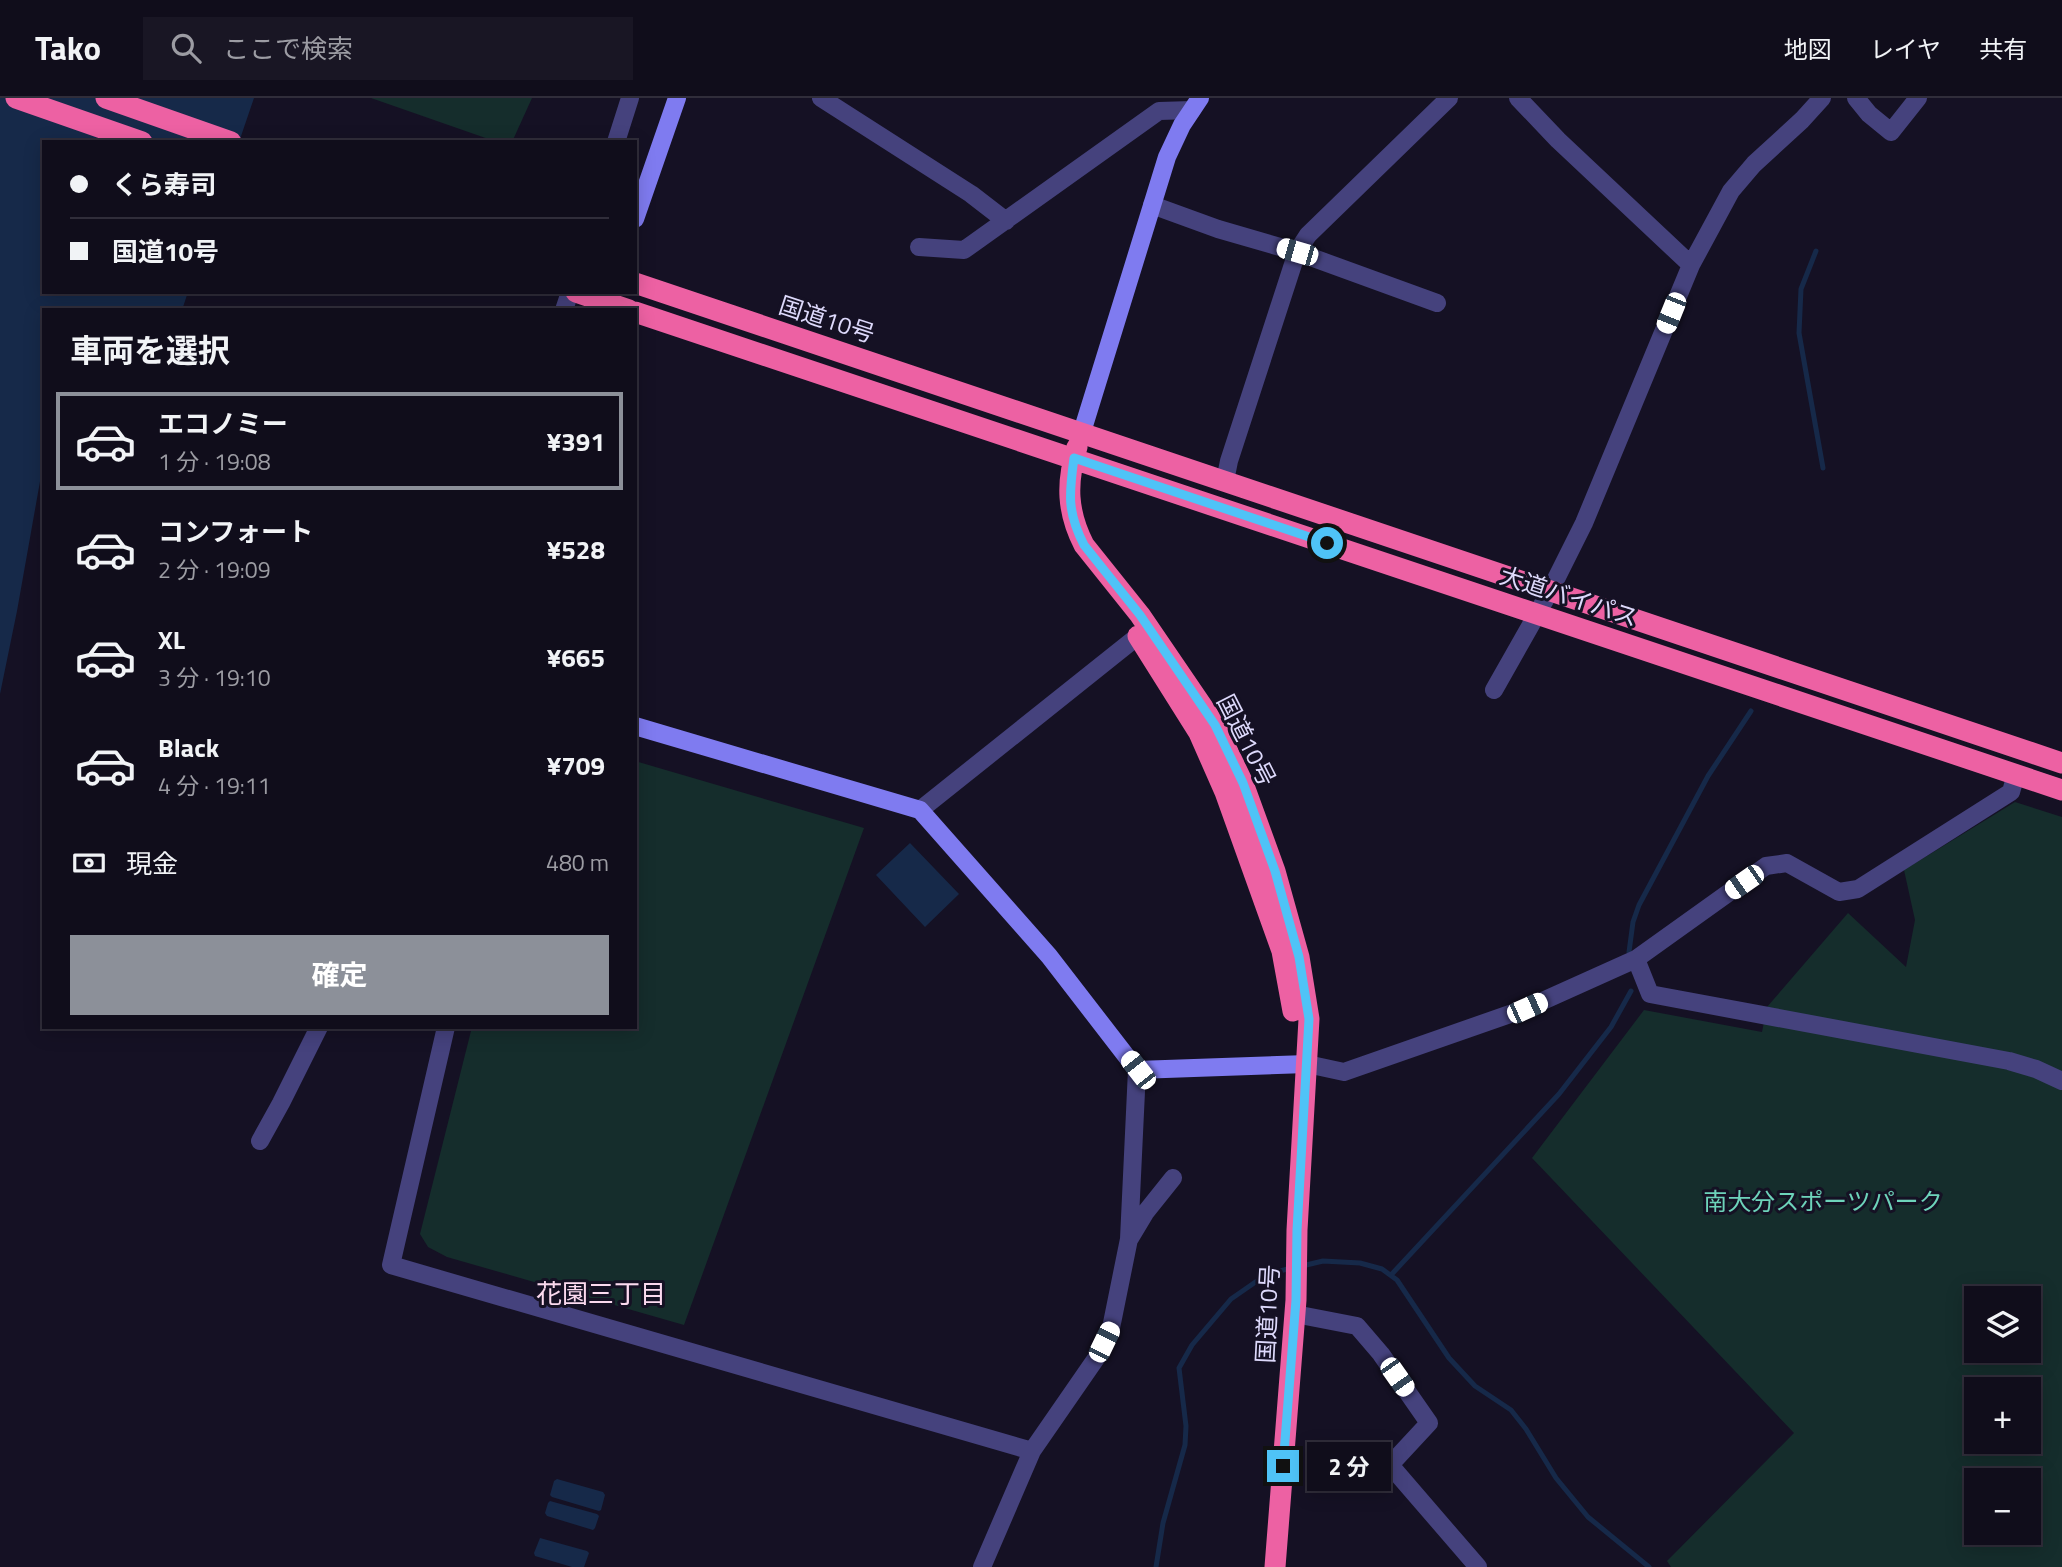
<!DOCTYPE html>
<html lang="ja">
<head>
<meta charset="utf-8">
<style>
  body { margin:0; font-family:"Titillium Web","Noto Sans JP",sans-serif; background:#191624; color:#f1f3f6; height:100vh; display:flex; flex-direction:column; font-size:26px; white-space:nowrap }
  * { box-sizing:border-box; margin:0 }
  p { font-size:23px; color:#9c9ca3 }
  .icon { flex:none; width:38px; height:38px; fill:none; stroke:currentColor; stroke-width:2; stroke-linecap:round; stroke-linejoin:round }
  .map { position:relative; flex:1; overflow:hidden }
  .panel { position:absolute; left:42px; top:210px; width:595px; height:721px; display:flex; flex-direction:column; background:#100d1b; border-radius:0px; box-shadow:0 4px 18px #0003,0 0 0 2px #302d3a }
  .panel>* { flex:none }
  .top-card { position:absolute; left:42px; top:42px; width:595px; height:154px; border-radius:0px; box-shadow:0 4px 18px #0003,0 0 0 2px #302d3a; display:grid; align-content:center; height:154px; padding:0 28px; background:#100d1b }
  .controls { position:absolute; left:1964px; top:1188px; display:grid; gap:14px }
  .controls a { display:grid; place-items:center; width:77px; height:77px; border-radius:0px; background:#100d1b; box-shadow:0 4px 18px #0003,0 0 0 2px #302d3a; font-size:35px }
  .end { position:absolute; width:32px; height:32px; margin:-16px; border:9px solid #4fc3f7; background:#111; box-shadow:0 0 0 4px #111 }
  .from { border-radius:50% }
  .bubble { position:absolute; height:49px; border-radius:0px; background:#100d1b; box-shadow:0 4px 18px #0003,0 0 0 2px #302d3a; font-size:23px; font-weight:700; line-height:49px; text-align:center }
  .car { position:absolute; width:21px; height:42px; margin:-21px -10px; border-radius:9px; box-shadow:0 0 5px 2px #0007; background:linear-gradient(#fff 24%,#345 0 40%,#fff 0 76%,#345 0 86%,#fff 0) }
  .top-card b { display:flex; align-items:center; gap:24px; height:66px; font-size:26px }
  .top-card b+b { border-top:2px solid #302d3a }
  .top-card i { width:18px; height:18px; background:#f1f3f6 }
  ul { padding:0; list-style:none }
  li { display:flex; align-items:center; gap:21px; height:98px; margin:0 14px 10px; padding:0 14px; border:4px solid transparent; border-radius:0px }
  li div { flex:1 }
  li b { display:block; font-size:26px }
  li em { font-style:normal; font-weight:700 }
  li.current { border-color:#8c9099 }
  li>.icon { width:63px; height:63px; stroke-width:1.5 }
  h2 { padding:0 28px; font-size:32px; line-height:84px }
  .pay { display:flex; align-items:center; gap:18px; height:77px; padding:0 28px; font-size:26px }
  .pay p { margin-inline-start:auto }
  .action { display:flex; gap:14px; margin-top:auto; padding:14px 28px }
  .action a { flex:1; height:80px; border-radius:0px; background:#8c9099; color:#fff; font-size:28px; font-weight:700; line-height:80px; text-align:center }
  header { display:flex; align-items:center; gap:42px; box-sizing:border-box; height:98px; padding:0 35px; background:#100d1b; border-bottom:2px solid #302d3a }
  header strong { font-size:33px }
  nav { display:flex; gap:38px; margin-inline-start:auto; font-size:24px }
  .search { width:490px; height:63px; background:#191624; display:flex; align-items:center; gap:18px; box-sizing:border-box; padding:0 24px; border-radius:0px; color:#9c9ca3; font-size:26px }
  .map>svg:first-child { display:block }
  .green { fill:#152d2c; fill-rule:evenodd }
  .water { fill:#162949 }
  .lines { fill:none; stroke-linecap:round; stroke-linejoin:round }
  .stream { stroke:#162949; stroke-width:5 }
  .street { stroke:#45427d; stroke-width:18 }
  .secondary { stroke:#7f7bf0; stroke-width:18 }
  .highway { stroke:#ed61a3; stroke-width:21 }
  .route { stroke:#4fc3f7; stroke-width:9 }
  .labels { text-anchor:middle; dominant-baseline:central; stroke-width:6; stroke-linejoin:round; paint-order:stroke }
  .street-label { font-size:24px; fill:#ddd9fb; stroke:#151124 }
  .park-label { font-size:24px; fill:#6dd3ba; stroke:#151124 }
  .neighbourhood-label { font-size:26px; fill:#fbdaef; stroke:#151124 }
</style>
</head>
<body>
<header>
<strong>Tako</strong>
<div class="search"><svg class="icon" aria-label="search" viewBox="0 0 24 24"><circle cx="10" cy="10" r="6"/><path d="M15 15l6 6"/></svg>ここで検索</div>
<nav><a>地図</a><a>レイヤ</a><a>共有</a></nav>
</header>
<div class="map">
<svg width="2062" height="1469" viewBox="0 0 2062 1469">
  <rect width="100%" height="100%" fill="#151124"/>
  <!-- green -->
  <path class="green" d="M371,0H532L512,44H497Z
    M635,663L864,730L684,1227L447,1159L428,1149L420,1136L472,929H635Z
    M2015,704L2062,719V1469H1671L1667,1463L1794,1335L1532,1060L1644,912L1762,934L1767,909L1848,815L1906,869L1915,822L1904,772ZM1976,1200H2028V1253H1976ZM1976,1292H2028V1344H1976ZM1976,1382H2028V1435H1976Z"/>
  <!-- water -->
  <path class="water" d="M0,0H254L239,44H44V194H188L182,212H44V361L17,513L0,596Z
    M910,745L959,796L925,829L876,777Z
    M557,1381L603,1394L605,1397L601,1412L599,1413L552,1399L550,1397L554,1383Z
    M550,1403L597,1416L599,1418L595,1430L593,1432L547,1418L545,1415L548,1405Z
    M540,1440L587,1453L589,1455L584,1469H572L535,1458L534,1455Z"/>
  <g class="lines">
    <!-- stream -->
    <path class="stream" d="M1816,153L1801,191L1799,235L1823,370
      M1629,854L1633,824L1639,807L1708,678L1751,613
      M1302,1168L1323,1163L1360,1165L1382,1171L1397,1182L1449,1260L1475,1288L1511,1312L1526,1331L1556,1380L1588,1419L1649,1469
      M1391,1177L1559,996L1611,929L1631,893
      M1156,1469L1163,1425L1185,1347L1186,1328L1179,1270L1192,1247L1231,1201L1267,1176L1292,1170"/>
    <!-- street -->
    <path class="street" d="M821,0L971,96L1006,123
      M1518,0L1558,42L1691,167
      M1856,0L1869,16L1891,34L1918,0
      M616,44L630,0
      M1152,107L1218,131L1297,154L1437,205
      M919,149L964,152L1159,13L1192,12
      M564,212L570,194
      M1225,383L1229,363L1297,154L1308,137L1449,0
      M1494,592L1550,493L1584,425L1691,167L1731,93L1754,66L1802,22L1822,0
      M920,712L1138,538
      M1636,861L1650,896L2009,963L2036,971L2062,983
      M446,929L391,1167L1032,1353
      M1307,966L1344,974L1527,910L1636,861L1766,768L1787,765L1839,794L1858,791L2011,694L2016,676
      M260,1043L281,1005L319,929
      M1130,1140L1145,1115L1173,1080
      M1295,1216L1357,1228L1381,1256L1429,1325L1390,1367L1478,1469
      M982,1469L1032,1353L1097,1259L1111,1230L1129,1141L1137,972"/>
    <!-- secondary -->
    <path class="secondary" d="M635,121L677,0
      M1082,334L1167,59L1182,27L1200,0
      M635,628L920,712L1049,858L1137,972L1307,966"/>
    <!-- highway -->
    <path class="highway" d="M16,0L142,44
      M106,0L231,44
      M635,185L2062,665
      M576,194L629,212
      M635,214L2062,692
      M1077,349C1066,385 1067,414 1084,447L1140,517L1215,627L1243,685L1275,773L1299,859L1309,921L1297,1132L1296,1202L1275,1469
      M1138,538L1199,635L1225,694L1282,853L1293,913"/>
  </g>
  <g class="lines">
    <!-- route -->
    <path class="route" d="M1283,1368L1296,1202L1297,1132L1309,921L1299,859L1275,773L1243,685L1215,627L1140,517L1084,447C1067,414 1069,396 1074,360L1327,445"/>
  </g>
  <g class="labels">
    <!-- street labels -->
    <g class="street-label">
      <text transform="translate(827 221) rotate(18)">国道10号</text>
      <text transform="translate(1569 498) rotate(18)">大道バイパス</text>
      <text transform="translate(1247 642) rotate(63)">国道10号</text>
      <text transform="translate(1267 1216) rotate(-87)">国道10号</text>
    </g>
    <!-- park labels -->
    <g class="park-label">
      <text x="1823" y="1103">南大分スポーツパーク</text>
    </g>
    <!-- neighbourhood labels -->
    <g class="neighbourhood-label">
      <text x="601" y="1195">花園三丁目</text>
    </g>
  </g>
</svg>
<div class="controls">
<a><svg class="icon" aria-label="layers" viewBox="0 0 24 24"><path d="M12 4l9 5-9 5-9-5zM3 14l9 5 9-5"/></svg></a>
<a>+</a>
<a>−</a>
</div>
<i class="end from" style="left:1327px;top:445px"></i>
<i class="end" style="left:1283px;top:1368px"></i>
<div class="bubble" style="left:1307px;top:1344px;width:84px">2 分</div>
<i class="car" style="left:1297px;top:154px;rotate:286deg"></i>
<i class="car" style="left:1671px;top:215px;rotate:202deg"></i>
<i class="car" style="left:1744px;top:784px;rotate:235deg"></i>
<i class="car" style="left:1527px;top:910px;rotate:66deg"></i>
<i class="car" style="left:1138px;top:972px;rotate:322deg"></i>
<i class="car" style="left:1104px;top:1244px;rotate:26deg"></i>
<i class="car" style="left:1397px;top:1279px;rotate:145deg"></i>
<div class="top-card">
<b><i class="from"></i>くら寿司</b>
<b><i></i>国道10号</b>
</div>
<section class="panel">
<h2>車両を選択</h2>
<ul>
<li class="current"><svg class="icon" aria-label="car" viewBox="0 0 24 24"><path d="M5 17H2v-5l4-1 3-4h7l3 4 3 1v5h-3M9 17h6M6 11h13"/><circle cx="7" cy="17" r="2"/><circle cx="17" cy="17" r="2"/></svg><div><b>エコノミー</b><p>1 分 · 19:08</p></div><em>¥391</em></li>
<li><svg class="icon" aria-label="car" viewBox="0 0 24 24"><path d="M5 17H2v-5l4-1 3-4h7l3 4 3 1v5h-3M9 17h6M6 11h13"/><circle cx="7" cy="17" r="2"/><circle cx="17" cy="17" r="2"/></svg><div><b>コンフォート</b><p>2 分 · 19:09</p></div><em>¥528</em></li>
<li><svg class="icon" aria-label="car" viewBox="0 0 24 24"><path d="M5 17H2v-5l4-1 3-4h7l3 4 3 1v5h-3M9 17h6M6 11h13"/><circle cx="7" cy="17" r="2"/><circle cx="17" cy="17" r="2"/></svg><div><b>XL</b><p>3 分 · 19:10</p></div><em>¥665</em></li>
<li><svg class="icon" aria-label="car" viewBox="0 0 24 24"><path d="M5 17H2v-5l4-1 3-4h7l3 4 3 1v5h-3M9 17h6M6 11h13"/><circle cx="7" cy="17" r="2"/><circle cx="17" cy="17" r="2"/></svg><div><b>Black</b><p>4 分 · 19:11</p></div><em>¥709</em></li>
</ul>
<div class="pay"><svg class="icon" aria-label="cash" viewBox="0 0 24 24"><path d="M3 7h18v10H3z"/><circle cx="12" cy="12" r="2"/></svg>現金<p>480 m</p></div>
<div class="action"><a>確定</a></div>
</section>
</div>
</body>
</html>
